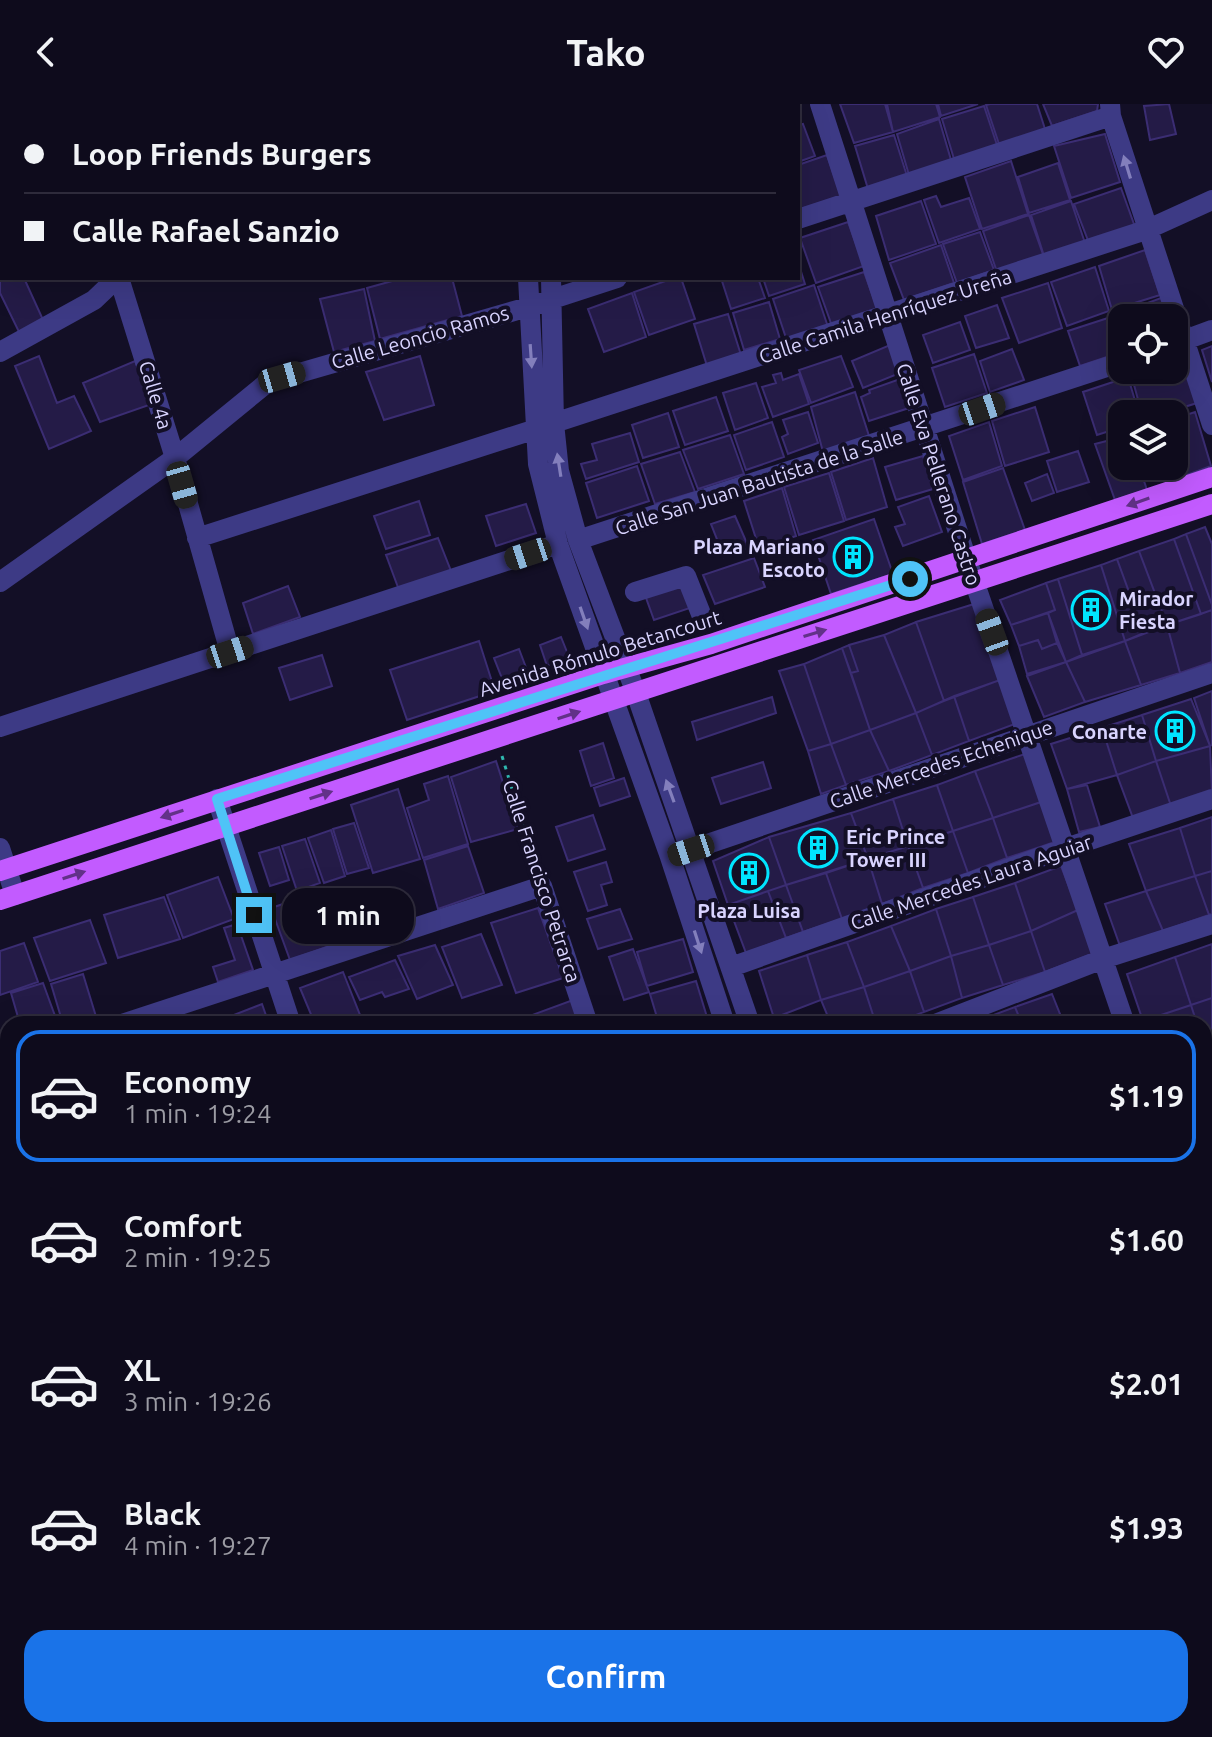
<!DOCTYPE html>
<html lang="en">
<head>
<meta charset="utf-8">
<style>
  body { margin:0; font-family:Ubuntu,sans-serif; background:#1c1929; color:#f1f3f6; height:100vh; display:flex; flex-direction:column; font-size:30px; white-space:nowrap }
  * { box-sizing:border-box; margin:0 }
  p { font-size:26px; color:#9b9ba3 }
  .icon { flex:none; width:44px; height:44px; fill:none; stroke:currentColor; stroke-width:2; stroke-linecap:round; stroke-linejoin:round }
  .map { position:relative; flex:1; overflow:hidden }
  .sheet { position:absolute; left:0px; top:912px; width:1212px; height:722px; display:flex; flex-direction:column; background:#0e0b1c; border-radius:24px 24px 0 0; box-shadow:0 8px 32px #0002,0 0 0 2px #2e2b3b }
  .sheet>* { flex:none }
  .banner { position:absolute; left:0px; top:0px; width:800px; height:176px; box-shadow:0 8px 32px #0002,0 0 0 2px #2e2b3b; display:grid; align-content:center; height:176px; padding:0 24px; background:#0e0b1c }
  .tools { position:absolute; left:1108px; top:200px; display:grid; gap:16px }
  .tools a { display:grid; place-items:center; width:80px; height:80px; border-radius:16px; background:#0e0b1c; box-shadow:0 8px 32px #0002,0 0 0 2px #2e2b3b; font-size:40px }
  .end { position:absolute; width:36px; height:36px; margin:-18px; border:10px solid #4fc3f7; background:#111; box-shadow:0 0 0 4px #111 }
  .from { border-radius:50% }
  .bubble { position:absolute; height:56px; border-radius:24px; background:#0e0b1c; box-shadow:0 8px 32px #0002,0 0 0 2px #2e2b3b; font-size:26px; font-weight:700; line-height:56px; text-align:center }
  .car { position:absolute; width:24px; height:48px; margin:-24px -12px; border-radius:10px; box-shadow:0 0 6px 2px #0007; background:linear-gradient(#222 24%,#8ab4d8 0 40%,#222 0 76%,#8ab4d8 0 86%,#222 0) }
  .banner b { display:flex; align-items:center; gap:28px; height:76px; font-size:30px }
  .banner b+b { border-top:2px solid #2e2b3b }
  .banner i { width:20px; height:20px; background:#f1f3f6 }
  ul { padding:14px 0 0; list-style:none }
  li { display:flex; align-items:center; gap:24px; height:132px; margin:0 16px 12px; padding:0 8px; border:4px solid transparent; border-radius:24px }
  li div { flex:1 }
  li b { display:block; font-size:30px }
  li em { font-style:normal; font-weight:700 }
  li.on { border-color:#1a73e8 }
  li>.icon { width:72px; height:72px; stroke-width:1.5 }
  .button { display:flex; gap:16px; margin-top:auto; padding:16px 24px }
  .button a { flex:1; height:92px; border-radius:24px; background:#1a73e8; color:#fff; font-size:32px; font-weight:700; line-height:92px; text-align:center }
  header { display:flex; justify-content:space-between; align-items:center; height:104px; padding:0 24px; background:#0e0b1c; font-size:36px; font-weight:700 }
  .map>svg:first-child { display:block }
  .building { fill:#241b47; stroke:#3b2d73; stroke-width:2 }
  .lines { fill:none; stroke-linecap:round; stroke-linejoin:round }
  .path { stroke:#2fb8b0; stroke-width:3; stroke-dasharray:4 6; stroke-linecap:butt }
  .minor { stroke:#3d3a85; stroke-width:20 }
  .major { stroke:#c25bff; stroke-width:20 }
  .oneway { fill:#837fbc }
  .oneway2 { fill:#623188 }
  .route { stroke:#4fc3f7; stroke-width:10 }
  .labels { text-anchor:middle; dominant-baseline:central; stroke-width:8; stroke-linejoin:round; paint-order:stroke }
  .street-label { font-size:20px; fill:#d9d4ff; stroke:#130f26 }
  .poi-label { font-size:20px; font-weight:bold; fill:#d9d4ff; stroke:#130f26; text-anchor:end }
</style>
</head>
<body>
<header><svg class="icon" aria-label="back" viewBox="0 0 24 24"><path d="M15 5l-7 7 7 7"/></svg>Tako<svg class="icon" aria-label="heart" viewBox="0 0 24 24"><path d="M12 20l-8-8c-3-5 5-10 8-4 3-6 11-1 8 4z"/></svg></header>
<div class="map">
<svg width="1212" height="1633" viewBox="0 0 1212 1633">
  <rect width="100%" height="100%" fill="#130f26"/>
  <!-- building -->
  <path class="building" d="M840,0H885L893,28L854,39Z
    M887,0H936L940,13L893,28Z
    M938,0H978L941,12Z
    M990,0H1037L1045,25L999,40L986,1Z
    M1043,0H1098L1097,7L1052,22Z
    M1169,0L1176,30L1150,36L1144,2Z
    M984,2L997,41L954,55L942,15Z
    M939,15L951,56L909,71L897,30Z
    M803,20L815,52L798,58V21Z
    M1105,30L1120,78L1071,94L1054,42Z
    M894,31L907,72L868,85L855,42Z
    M827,51L841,92L798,106V61Z
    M1011,57L1028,110L982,125L965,73Z
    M1058,59L1070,96L1029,109L1018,73Z
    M1121,84L1135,123L1089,139L1074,100Z
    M936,92L941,103L969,94L980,125L939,139L924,96Z
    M921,97L936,140L889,156L876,112Z
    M1071,97L1085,139L1044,152L1031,111Z
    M1029,111L1044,153L997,168L983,127Z
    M848,118L864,162L816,179L800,134Z
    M0,123L2,174H24L44,218L20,230L0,189Z
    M980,128L994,166L957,179L943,140Z
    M941,141L954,179L904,196L890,159Z
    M1145,146L1160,191L1112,206L1099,162Z
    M798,158L805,180L769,192L763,174H798Z
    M1095,163L1109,207L1067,222L1051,178Z
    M864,168L879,209L832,222L818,183Z
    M403,174H452L462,212L380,235L367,184Z
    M674,174H681L695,215L649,231L634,188Z
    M721,174H758L765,194L731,205Z
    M1048,179L1062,224L1019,239L1002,194Z
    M814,181L828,223L787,237L773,195Z
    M364,185L375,237L334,248L320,195Z
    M632,189L646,233L604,248L588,205Z
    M1161,194L1168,214H1122V229L1115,211Z
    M769,198L780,235L744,246L733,209Z
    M997,201L1009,234L976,244L965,212Z
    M728,210L741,251L707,262L694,220Z
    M1114,212L1122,233V248L1080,262L1068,227Z
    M960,218L970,246L933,259L923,231Z
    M890,241L900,269L863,284L852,257Z
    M1212,242V278L1202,246Z
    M1012,245L1024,276L990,288L980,257Z
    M974,250L987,289L945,303L932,264Z
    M39,252L57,299L74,292L91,327L49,345L15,262Z
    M420,252L434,301L384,316L366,268Z
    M841,252L853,283L811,299L799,266Z
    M1182,254L1197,299L1162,310H1142L1131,270L1145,266H1174V257Z
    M135,257L152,300L100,318L83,279Z
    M781,269L783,276L799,270L809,300L773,313L762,283L776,279L773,271Z
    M1128,273L1139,310H1122V323L1097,331L1083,288Z
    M900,275L909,304L869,317L861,293L870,289L869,286Z
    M756,279L768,314L735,326L723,289Z
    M855,288L869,332L823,348L811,303Z
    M716,293L728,327L685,341L673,307Z
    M1035,303L1049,348L1005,362L992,317Z
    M808,308L818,339L788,350L782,333L788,330L783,316Z
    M1195,308L1211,362L1176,375L1173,362L1174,315Z
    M668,309L679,343L643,354L632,321Z
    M772,318L784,353L746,366L734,331Z
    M989,318L1002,362L963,376L949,332Z
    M630,329L639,358L586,375L581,360L597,356L592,340Z
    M730,331L744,370L698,385L683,346Z
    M1122,333V362H1139L1147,386L1115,396L1095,340Z
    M1078,347L1089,378L1057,388L1047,357Z
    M680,348L695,388L655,400L641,360Z
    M923,352L933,385L896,396L885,363Z
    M873,354L887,403L846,416L831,368Z
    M637,362L649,397L597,414L586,379Z
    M1003,364L1025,426L982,440L963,378Z
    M829,369L844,417L799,431L784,383Z
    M1047,370L1054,389L1032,397L1025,379Z
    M782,384L796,432L759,444L744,397Z
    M929,392L942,428L903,442L895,423L905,420L898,403Z
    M419,397L430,431L386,445L374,412Z
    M526,400L536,429L496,442L486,412Z
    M735,412L749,444L724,453L711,420Z
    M874,415L893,470L831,490L813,436Z
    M1205,423L1212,440V501L1186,430Z
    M1186,430L1212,501V506L1201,510L1174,435Z
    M438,434L451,467L399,486L386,451Z
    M1174,435L1201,510L1167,521L1139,447Z
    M1139,447L1167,521L1144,529L1117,455Z
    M754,454L765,483L715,500L703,471Z
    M1117,455L1144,529L1125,537L1101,461Z
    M1101,461L1125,537L1082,551L1058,475Z
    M1058,475L1082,551L1066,558L1048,509L1055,506L1046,479Z
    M684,478L693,503L654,516L645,491Z
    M1046,479L1055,506L1011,521L1000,496Z
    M288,482L300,513L253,530L243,499Z
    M974,500L1000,576L944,597L916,518Z
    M1212,506V558L1180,569L1167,521Z
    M1048,509L1057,539L1042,545L1038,536L1019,542L1011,521Z
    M916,518L944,597L916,609L884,531Z
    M1167,521L1180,569L1141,581L1125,537Z
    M884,531L916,609L870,626L851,569L858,567L849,541Z
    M561,533L569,553L547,562L540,541Z
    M1038,536L1042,545L1057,539L1066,558L1027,570L1019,542Z
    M479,537L495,587L407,616L390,566Z
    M1125,537L1141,581L1085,598L1066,558Z
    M849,541L858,567L851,569L842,544Z
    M842,544L870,626L831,640L804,560Z
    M519,545L530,574L505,582L494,554Z
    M322,551L332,582L290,596L279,564Z
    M1066,558L1085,598L1044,613L1027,572Z
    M804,560L831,640L808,647L779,567Z
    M1000,576L1015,620L969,637L954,592Z
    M1212,587V641L1210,642L1194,594Z
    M954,592L969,637L932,651L916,609Z
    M772,593L776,609L697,636L692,618Z
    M1191,595L1210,642L1156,657L1142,611Z
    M916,609L932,651L889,667L870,626Z
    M1142,611L1156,657L1117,671L1102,624Z
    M1102,624L1117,671L1067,685L1051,640Z
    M870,626L889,667L846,681L831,640Z
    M603,639L614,674L591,682L580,647Z
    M831,640L846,681L821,690L808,647Z
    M1210,642L1212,688L1171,702L1156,657Z
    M1025,650L1041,698L993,714L975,667Z
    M496,657L518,725L471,738L451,673Z
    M1156,657L1171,702L1133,714L1117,671Z
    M763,658L771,684L721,700L712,674Z
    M975,667L993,714L953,727L937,681Z
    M448,672L468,740L423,754L407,704L429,696L424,680Z
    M624,674L630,692L600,702L594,684Z
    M937,681L953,727L908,742L893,695Z
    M1087,681L1100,723L1079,728L1067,685Z
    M398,685L420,755L373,769L351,701Z
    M893,695L908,742L868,755L851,709Z
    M1041,698L1055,738L1007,754L993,714Z
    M851,709L868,755L786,781L769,733Z
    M593,711L605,745L568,757L556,723Z
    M1212,713V767L1195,772L1180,724Z
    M993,714L1007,754L968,769L953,727Z
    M354,719L369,764L347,770L333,725Z
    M1180,724L1195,772L1146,787L1129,740Z
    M331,726L345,772L324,779L308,734Z
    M953,727L968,769L923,784L908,742Z
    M769,733L786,781L728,801L713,757Z
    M305,735L320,779L297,787L282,742Z
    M468,742L484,789L438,805L424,756Z
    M908,742L923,784L882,800L868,755Z
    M279,743L289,776L270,782L259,749Z
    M868,755L882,800L842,815L826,769Z
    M606,758L612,778L601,781L607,801L588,807L574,768Z
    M1061,762L1078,806L1031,827L1015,779Z
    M1212,767V810L1209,811L1195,772Z
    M826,769L842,815L803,828L786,781Z
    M1195,772L1209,811L1163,827L1146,787Z
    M218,773L234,815L183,834L167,791Z
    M1015,779L1031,827L989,841L973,793Z
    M786,781L803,828L786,834L768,787Z
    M768,787L786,834L746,849L728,801Z
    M1146,787L1163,827L1120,842L1105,800Z
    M320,788L338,839L290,856L271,804Z
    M164,793L180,835L118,854L104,811Z
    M973,793L989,841L951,852L936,805Z
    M538,804L563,874L516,889L491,819Z
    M620,805L632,835L598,845L587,815Z
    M936,805L951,852L910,867L891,822Z
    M1078,806L1092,850L1045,868L1031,827Z
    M90,816L106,859L50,877L34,834Z
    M237,820L253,866L218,878L213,863L235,856L224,824Z
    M891,822L910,867L864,883L847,838Z
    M1031,827L1045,868L1003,881L989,841Z
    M481,830L502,881L462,894L442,843Z
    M683,835L693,868L647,882L637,848Z
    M847,838L864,883L821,896L807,851Z
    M24,839L38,878L0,891V847Z
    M1212,840V894L1191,901L1175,853Z
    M435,841L453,881L417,895L398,852Z
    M989,841L1003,881L962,894L951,852Z
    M633,845L649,888L624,896L609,853Z
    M807,851L821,896L774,914L759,867Z
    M951,852L962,894L924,908L910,867Z
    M1175,853L1191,901L1143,917L1127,870Z
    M395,856L409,885L385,893L382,888L360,896L349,873Z
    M910,867L924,908L892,920H876L864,883Z
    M343,868L360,911L334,920H315L300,884Z
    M83,870L98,919L63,920L51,880Z
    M696,877L707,913L682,920H659L650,890Z
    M43,879L58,920H20L11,889Z
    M864,883L876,920H831L821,896Z
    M1052,890L1064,920H1022L1015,903Z
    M1212,894V938L1204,940V920H1197L1191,901Z
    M573,896L581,920H526L524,914Z
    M262,900L269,920H234L231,912Z
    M1191,901L1197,920H1144L1143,917Z
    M1015,903L1022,920L972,919Z
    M1206,968L1212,985V1014L1204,1016Z
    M4,987L8,997V1025L0,1029V989Z
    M1212,1014V1064L1204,1067V1016Z
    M8,1059V1107L0,1106V1091Z
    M1204,1178L1212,1201V1218L1204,1221Z
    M8,1203V1256L0,1259V1216Z
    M1212,1221V1269L1204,1272V1224Z
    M8,1263V1298L0,1275V1266Z
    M1212,1302V1358L1204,1334V1305Z
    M1212,1365V1410L1204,1413V1368Z
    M2,1418L8,1434V1472L0,1475V1419Z
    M0,1493L2,1498L8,1496V1516L0,1519Z
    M8,1525V1561L0,1539V1527Z
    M1212,1560V1608L1204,1610V1562Z
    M5,1616L8,1618V1626H16L19,1633H0Z
    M1204,1624L1207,1633H1163L1161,1628Z
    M21,1626H65L67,1633H24Z
    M114,1626H171L173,1631L116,1633Z
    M673,1626H694L696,1629L723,1626L725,1633H665L664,1630Z
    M843,1626H895L897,1633H845Z
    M1017,1626H1063L1065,1633H1020Z"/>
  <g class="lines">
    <!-- path -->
    <path class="path" d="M502,652L537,767"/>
    <!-- minor -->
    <path class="minor" d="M521,0V2
      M544,0V2
      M820,0L967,456L1125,920
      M1110,0L1111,12L1212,321
      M764,2L770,0
      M798,115L1111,12
      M119,174L175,354L230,548
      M528,174L538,360L558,440L670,753L725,920
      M551,174L554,319L559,367L578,436L636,589L750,920
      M1174,240L1212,226
      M0,248L94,196L117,174
      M554,319L1146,126L1212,96
      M197,434L536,325
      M578,436L1122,258
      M0,478L175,354L268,278L528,203L617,174
      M635,488L686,472L703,515
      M0,623L558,440
      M217,695L291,920
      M0,744L15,791
      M681,749L1212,569
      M731,863L1066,744L1212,695
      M122,920L542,782L588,920
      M935,920L1103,855L1212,820
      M0,959L8,956
      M1204,1074L1212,1072
      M1204,1150L1212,1172
      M0,1173L8,1167
      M1204,1288L1212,1285
      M0,1342L8,1367
      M1204,1418L1212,1415
      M1204,1544L1212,1541
      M0,1587L8,1584
      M81,1626L83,1633
      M488,1626L513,1633
      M744,1626L747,1633
      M923,1626L925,1633
      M950,1631L965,1626
      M395,1633L415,1626"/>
    <!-- major -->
    <path class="major" d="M0,767L603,570L711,540L1212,373
      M0,796L1212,400
      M1204,946L1212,944
      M0,1348L8,1346
      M0,1377L8,1375"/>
  </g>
  <!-- one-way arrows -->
  <defs><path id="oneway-solid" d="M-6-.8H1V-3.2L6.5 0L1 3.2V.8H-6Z" transform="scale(2)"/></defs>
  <g class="oneway">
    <use href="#oneway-solid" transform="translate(1127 63) rotate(-107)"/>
    <use href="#oneway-solid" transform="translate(531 252) rotate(86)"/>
    <use href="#oneway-solid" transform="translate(559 361) rotate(-99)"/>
    <use href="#oneway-solid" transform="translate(584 514) rotate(71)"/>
    <use href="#oneway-solid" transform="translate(670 687) rotate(-110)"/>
    <use href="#oneway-solid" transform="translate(698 838) rotate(72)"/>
  </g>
  <g class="oneway2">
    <use href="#oneway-solid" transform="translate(1138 398) rotate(161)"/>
    <use href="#oneway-solid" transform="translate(815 529) rotate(-17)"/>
    <use href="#oneway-solid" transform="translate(569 611) rotate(-18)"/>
    <use href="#oneway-solid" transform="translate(321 691) rotate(-18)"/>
    <use href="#oneway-solid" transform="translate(172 710) rotate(162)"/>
    <use href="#oneway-solid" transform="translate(74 771) rotate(-18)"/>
  </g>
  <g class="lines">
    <!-- route -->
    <path class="route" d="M254,811L217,695L910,475"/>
  </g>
  <!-- icons -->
  <defs>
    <symbol id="building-ring" viewBox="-11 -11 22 22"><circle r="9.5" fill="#130f26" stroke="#00e5ff" stroke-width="1.5"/><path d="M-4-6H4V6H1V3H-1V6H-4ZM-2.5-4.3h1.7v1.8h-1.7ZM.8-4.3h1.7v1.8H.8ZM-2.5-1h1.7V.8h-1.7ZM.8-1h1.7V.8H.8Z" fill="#00e5ff"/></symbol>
  </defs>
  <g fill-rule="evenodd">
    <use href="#building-ring" x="831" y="431" width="44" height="44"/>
    <use href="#building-ring" x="1069" y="484" width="44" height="44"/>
    <use href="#building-ring" x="1153" y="605" width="44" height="44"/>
    <use href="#building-ring" x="796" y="722" width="44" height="44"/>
    <use href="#building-ring" x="727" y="747" width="44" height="44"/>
  </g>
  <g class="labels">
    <!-- street labels -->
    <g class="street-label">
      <text transform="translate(885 212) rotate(-18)">Calle Camila Henríquez Ureña</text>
      <text transform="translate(420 233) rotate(-16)">Calle Leoncio Ramos</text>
      <text transform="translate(156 291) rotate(73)">Calle 4a</text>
      <text transform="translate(939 370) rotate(72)">Calle Eva Pellerano Castro</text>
      <text transform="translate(759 378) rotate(-18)">Calle San Juan Bautista de la Salle</text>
      <text transform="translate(600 549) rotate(-17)">Avenida Rómulo Betancourt</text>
      <text transform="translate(941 660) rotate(-19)">Calle Mercedes Echenique</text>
      <text transform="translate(542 777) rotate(72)">Calle Francisco Petrarca</text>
      <text transform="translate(971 778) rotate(-19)">Calle Mercedes Laura Aguiar</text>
    </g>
    <!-- poi labels -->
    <g class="poi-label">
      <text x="825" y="442">Plaza Mariano<tspan x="825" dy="23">Escoto</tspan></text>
      <text x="1119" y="494" text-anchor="start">Mirador<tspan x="1119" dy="23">Fiesta</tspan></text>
      <text x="1147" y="627">Conarte</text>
      <text x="846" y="732" text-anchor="start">Eric Prince<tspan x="846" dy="23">Tower III</tspan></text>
      <text x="749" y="806" text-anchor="middle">Plaza Luisa</text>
    </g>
  </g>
</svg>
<div class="tools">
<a><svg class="icon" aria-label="locate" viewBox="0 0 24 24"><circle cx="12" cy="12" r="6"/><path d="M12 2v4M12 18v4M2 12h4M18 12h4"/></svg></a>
<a><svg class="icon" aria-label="layers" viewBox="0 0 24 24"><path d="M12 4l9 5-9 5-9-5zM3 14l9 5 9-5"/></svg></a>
</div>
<i class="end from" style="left:910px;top:475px"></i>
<i class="end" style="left:254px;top:811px"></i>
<div class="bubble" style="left:282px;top:784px;width:132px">1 min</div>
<i class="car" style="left:282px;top:273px;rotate:74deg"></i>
<i class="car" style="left:982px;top:305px;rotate:71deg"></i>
<i class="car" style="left:182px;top:381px;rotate:164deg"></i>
<i class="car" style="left:528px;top:450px;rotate:252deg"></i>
<i class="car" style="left:992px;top:528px;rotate:340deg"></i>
<i class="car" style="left:230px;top:548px;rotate:72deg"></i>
<i class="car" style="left:691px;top:746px;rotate:252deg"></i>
<div class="banner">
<b><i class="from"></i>Loop Friends Burgers</b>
<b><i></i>Calle Rafael Sanzio</b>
</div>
<section class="sheet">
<ul>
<li class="on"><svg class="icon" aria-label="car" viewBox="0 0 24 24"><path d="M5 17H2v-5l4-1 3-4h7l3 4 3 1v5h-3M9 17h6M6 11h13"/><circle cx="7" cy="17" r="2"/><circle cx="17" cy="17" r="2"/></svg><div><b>Economy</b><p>1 min · 19:24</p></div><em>$1.19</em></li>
<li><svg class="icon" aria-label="car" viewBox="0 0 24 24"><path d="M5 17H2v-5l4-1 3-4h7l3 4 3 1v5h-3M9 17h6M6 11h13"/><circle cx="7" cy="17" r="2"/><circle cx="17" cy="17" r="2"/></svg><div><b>Comfort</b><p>2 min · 19:25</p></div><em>$1.60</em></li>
<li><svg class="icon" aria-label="car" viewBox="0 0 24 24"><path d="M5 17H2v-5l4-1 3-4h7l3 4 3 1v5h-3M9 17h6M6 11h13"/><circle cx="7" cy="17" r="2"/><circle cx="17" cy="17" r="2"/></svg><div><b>XL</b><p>3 min · 19:26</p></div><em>$2.01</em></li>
<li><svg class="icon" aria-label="car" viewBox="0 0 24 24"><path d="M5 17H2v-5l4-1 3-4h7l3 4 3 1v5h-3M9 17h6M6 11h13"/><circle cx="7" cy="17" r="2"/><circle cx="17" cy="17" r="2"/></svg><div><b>Black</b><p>4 min · 19:27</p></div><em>$1.93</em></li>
</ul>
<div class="button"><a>Confirm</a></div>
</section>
</div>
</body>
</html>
